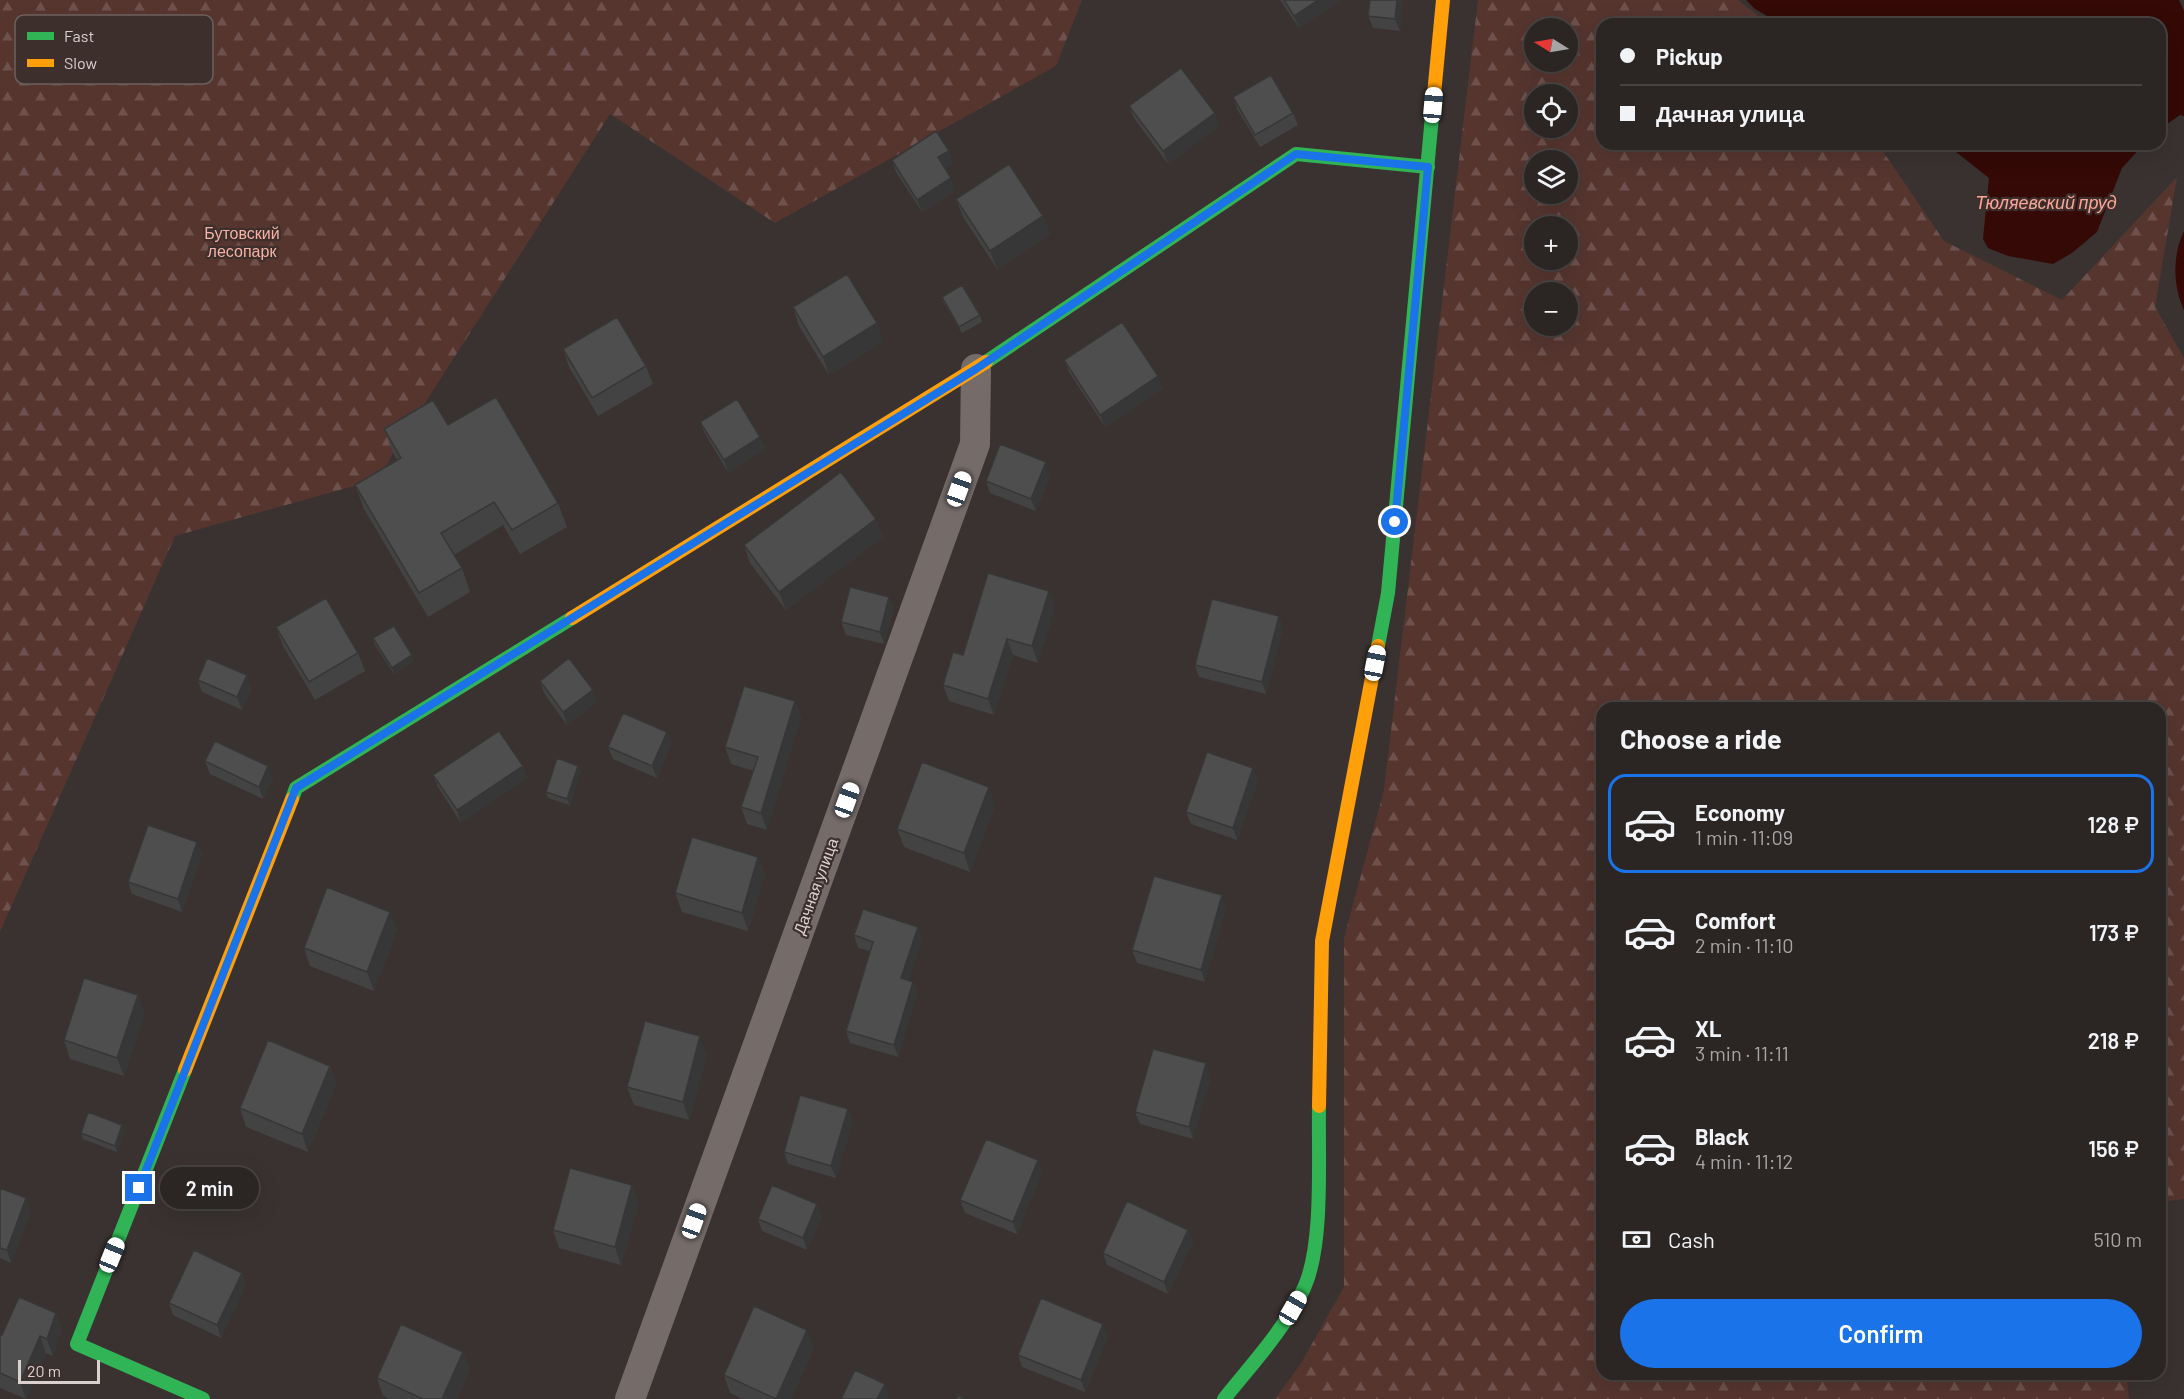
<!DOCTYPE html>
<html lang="en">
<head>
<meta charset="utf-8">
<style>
  body { margin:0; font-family:Barlow,sans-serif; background:#373231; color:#f1f3f6; height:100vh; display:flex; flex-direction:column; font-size:22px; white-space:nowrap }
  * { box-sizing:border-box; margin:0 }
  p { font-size:20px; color:#a6a5a6 }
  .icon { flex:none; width:33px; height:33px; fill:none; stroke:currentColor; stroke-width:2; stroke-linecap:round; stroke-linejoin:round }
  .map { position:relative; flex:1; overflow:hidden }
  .details { position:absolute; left:1596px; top:702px; width:570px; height:678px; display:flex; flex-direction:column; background:#2b2624; border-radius:18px; box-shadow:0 6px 24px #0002,0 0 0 2px #474341 }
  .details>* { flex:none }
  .banner { position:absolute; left:1596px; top:18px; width:570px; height:132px; border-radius:18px; box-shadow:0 6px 24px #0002,0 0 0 2px #474341; display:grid; align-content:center; height:132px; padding:0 24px; background:#2b2624 }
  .needle { width:39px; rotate:281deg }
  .buttons { position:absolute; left:1524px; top:18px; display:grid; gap:12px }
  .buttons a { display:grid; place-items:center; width:54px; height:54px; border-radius:50%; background:#2b2624; box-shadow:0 6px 24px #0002,0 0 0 2px #474341; font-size:30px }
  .scale { position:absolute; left:18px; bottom:15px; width:82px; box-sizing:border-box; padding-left:6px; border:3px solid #dad1cf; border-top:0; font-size:16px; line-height:21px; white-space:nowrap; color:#dad1cf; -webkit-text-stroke:4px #3d2f2c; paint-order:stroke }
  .end { position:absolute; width:27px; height:27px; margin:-14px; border:8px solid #1a73e8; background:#fff; box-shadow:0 0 0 3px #fff }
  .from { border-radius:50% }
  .bubble { position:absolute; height:42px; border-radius:21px; background:#2b2624; box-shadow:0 6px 24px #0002,0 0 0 2px #474341; font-size:20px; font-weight:600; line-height:42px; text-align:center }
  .car { position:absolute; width:18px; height:36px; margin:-18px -9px; border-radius:8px; box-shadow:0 0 4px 2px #0007; background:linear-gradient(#fff 24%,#345 0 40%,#fff 0 76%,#345 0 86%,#fff 0) }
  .banner b { display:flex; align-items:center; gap:21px; height:57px; font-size:22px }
  .banner b+b { border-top:2px solid #474341 }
  .banner i { width:15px; height:15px; background:#f1f3f6 }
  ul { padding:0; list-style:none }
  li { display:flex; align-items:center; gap:18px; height:99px; margin:0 12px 9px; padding:0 12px; border:3px solid transparent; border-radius:18px }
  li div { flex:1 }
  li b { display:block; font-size:22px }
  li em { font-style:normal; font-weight:600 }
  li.current { border-color:#1a73e8 }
  li>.icon { width:54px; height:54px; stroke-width:1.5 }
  h2 { padding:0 24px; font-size:27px; line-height:72px }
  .pay { display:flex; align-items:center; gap:15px; height:66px; padding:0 24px; font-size:22px }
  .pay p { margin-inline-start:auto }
  .primary-button { display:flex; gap:12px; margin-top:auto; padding:12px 24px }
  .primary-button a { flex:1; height:69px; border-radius:36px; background:#1a73e8; color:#fff; font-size:24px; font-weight:600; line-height:69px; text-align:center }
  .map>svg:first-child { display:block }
  .forest { fill:url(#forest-firs); fill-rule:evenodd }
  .water { fill:#340906 }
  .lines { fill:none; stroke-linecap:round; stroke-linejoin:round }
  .street { stroke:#756c6a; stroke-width:30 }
  .fast { stroke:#30b455; stroke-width:14 }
  .slow { stroke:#ff9f0a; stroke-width:14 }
  .wall { fill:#444343 }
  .shaded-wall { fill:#373737 }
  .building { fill:#4f4e4e; stroke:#373737; stroke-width:1.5 }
  .route { stroke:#1a73e8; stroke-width:8 }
  .labels { text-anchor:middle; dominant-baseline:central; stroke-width:4.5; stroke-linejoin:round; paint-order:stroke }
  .park-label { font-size:16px; fill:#f7b1a4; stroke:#3d2f2c }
  .street-label { font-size:16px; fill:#dad1cf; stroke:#3d2f2c }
  .water-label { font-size:18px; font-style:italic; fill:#fda697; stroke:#3d2f2c }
  .key { fill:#3d2f2c; stroke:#6c605d; stroke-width:1.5 }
  .key-label { font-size:16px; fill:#dad1cf }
</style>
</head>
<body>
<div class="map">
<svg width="2184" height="1399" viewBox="0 0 2184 1399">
  <defs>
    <pattern id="forest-firs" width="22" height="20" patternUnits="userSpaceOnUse" patternTransform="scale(1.5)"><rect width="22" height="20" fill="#56352f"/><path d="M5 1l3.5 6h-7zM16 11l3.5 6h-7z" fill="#6e514c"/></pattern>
  </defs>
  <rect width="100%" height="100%" fill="#393230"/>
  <!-- forest -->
  <path class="forest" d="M0,0H1082L1056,66L775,223L610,114L393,453L364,509L361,484L175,536L0,932Z
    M1478,0H1738L1769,24H1602V144H1878L1944,241L2062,300L2177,177L2155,307L2184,358V1199L2160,1202V708H1602V1374H2126L2129,1399H1275L1300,1365L1344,1287V938L1384,790ZM1534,28H1568V62H1534ZM1534,94H1568V128H1534ZM1534,160H1568V194H1534ZM1534,226H1568V260H1534ZM1534,292H1568V326H1534Z"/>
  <!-- water -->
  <path class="water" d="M1746,0H2179L2184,11V116L2180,115L2160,129V24H1781L1755,9Z
    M1946,144H2144L2122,168L2097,232L2072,253L2053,264L2008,256L1988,248L1983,239L1989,178Z
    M2184,231V310C2173,286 2172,256 2184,231Z"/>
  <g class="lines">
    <!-- street -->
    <path class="street" d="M630,1399L975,444L976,369"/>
    <!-- fast -->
    <path class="fast" d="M986,362L1296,154L1428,167
      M1378,646L1388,593L1433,105
      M292,799L296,788L572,618
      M185,1070L77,1344L203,1399
      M1224,1399C1252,1364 1285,1329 1304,1288C1324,1245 1318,1156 1319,1106"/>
    <!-- slow -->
    <path class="slow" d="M1433,105L1443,0
      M572,618L986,362
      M185,1070L292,799
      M1319,1106L1322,941L1378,646"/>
  </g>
  <!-- wall -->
  <path class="wall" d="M1280,0H1341L1299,28Z
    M1370,0H1403L1400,31L1373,28L1368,16Z
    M1233,97L1293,113L1298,125L1260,147L1237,109Z
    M1129,106L1215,113L1219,126L1168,164L1134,118Z
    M892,160L953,163L945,168L956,190L922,212L896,172Z
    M956,199L1043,216L1050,234L997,269L963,217Z
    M942,297L980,315L982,322L962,333L944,303Z
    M793,307L884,341L829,375L799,326Z
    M563,349L646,366L653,384L598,416L569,367Z
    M1064,360L1158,376L1162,389L1105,427L1069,372Z
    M700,422L760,437L765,449L728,472L705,434Z
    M448,425L558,503L567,527L520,554L503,525L454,555L462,568L470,592L428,617L364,509L355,485L397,460L393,453L384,429Z
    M1046,462L1050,475L1036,511L990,493L986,481Z
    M876,519L883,537L786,610L750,563L744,545Z
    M1049,591L1055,607L1038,663L1013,655L994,715L949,701L943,685L963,655Z
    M889,597L894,609L884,644L846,635L841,622Z
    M1279,616L1283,628L1266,694L1199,677L1195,665Z
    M276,627L358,653L365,671L315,700L283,646Z
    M373,638L414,661L394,674L375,645Z
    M198,680L252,688L242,710L202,692Z
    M540,681L597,702L567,725L544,693Z
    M795,701L801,718L767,830L747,824L741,807L754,771L731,764L725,747Z
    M667,732L671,744L657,778L613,759L608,747Z
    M205,761L268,766L273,778L263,799L210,774Z
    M523,766L527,778L461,823L438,787L433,775Z
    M578,766L581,772L570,805L548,798L546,792Z
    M1253,768L1258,781L1237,840L1191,824L1186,812Z
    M995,805L970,872L904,847L897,829Z
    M202,854L182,912L132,894L128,882Z
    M758,857L765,875L748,931L682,912L675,893Z
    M1226,908L1205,982L1137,963L1132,950Z
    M390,912L397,930L374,991L310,966L304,948Z
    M854,935L922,940L908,981L913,982L917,994L898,1057L850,1043L846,1031L870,951L858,948Z
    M145,1014L124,1076L70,1059L64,1040Z
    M707,1055L689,1120L634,1105L627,1087Z
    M330,1066L336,1084L308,1152L246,1127L240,1108Z
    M1211,1076L1193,1139L1140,1124L1135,1112Z
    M853,1121L836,1178L788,1164L784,1152Z
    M125,1131L117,1152L83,1139L81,1133Z
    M1038,1160L1042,1172L1017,1234L965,1213L960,1200Z
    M632,1185L639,1204L621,1265L559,1248L553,1230Z
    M0,1188L31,1210L11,1263L0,1258Z
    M822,1217L807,1250L762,1231L758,1219Z
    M1188,1230L1193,1242L1168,1294L1107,1265L1103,1253Z
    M246,1285L221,1338L173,1315L169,1303Z
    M56,1313L62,1330L53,1356L46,1353L26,1399L0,1388V1334L2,1335Z
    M1108,1336L1085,1392L1022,1367L1018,1355Z
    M814,1348L791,1399H743L730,1393L724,1375Z
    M463,1352L470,1370L457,1399H390L383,1396L377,1378Z"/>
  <!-- shaded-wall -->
  <path class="shaded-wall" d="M1318,0H1341L1299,28L1294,16Z
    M1397,0H1403L1400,31L1395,19Z
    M1215,113L1219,126L1168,164L1163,151Z
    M949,151L953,163L942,170L938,157Z
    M951,178L956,190L922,212L917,200Z
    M1043,216L1050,234L997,269L990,251Z
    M877,323L884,341L829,375L823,357Z
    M1158,376L1162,389L1105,427L1100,415Z
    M760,437L765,449L728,472L724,460Z
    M1046,462L1050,475L1036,511L1031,499Z
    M876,519L883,537L786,610L779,592Z
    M1049,591L1055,607L1038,663L1032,646Z
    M889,597L894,609L884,644L880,632Z
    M1279,616L1283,628L1266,694L1262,682Z
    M1007,639L1013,655L994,715L988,699Z
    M412,655L414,661L394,674L392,668Z
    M247,675L252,688L242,710L237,697Z
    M593,690L597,702L567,725L563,712Z
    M795,701L801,718L767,830L761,813Z
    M667,732L671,744L657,778L652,766Z
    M268,766L273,778L263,799L259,787Z
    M523,766L527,778L461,823L457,810Z
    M578,766L581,772L570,805L567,799Z
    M1253,768L1258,781L1237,840L1233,828Z
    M989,787L995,805L970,872L964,853Z
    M197,842L202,854L182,912L178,899Z
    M758,857L765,875L748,931L742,913Z
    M1222,895L1226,908L1205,982L1201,970Z
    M390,912L397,930L374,991L367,972Z
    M918,927L922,940L905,991L901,978Z
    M913,982L917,994L898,1057L894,1045Z
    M138,995L145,1014L124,1076L117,1058Z
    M700,1036L707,1055L689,1120L683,1102Z
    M1206,1063L1211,1076L1193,1139L1189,1127Z
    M330,1066L336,1084L308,1152L302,1134Z
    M848,1109L853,1121L836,1178L831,1166Z
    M122,1125L125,1131L117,1152L115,1146Z
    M1038,1160L1042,1172L1017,1234L1013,1222Z
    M632,1185L639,1204L621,1265L615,1247Z
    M26,1198L31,1210L11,1263L7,1250Z
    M817,1204L822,1217L807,1250L803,1238Z
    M1188,1230L1193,1242L1168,1294L1164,1282Z
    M242,1273L246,1285L221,1338L217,1325Z
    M56,1313L62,1330L53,1356L47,1339Z
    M1103,1324L1108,1336L1085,1392L1081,1380Z
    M807,1330L814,1348L791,1399H777Z
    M40,1336L46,1353L26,1399L20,1382Z
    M463,1352L470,1370L457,1399H442Z
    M885,1384L889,1396L888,1399H877Z"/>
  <!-- building -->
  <path class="building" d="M1284,0H1318L1294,16Z
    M1370,0H1397L1395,19L1368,16Z
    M1181,68L1215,113L1163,151L1129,106Z
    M1271,75L1293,113L1255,135L1233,97Z
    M936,131L949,151L938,157L951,178L917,200L892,160Z
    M1009,164L1043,216L990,251L956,199Z
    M847,274L877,323L823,357L793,307Z
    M962,285L980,315L959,327L942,297Z
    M617,317L646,366L592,398L563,349Z
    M1122,322L1158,376L1100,415L1064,360Z
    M496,397L558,503L512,530L494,502L441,533L462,568L419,593L355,485L401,458L384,429L433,400L448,425Z
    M737,399L760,437L724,460L700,422Z
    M1000,444L1046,462L1031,499L986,481Z
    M841,472L876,519L779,592L744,545Z
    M988,573L1049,591L1032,646L1007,639L988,699L943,685L953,652L963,655Z
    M850,587L889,597L880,632L841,622Z
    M326,598L358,653L309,682L276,627Z
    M1212,599L1279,616L1262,682L1195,665Z
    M394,626L412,655L392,668L373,638Z
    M207,658L247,675L237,697L198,680Z
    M569,658L593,690L563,712L540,681Z
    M744,686L795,701L761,813L741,807L758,757L725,747Z
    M623,713L667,732L652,766L608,747Z
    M499,731L523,766L457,810L433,775Z
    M215,741L268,766L259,787L205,761Z
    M1207,752L1253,768L1233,828L1186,812Z
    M557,758L578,766L567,799L546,792Z
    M922,762L989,787L964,853L897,829Z
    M148,825L197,842L178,899L128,882Z
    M692,837L758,857L742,913L675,893Z
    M1154,876L1222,895L1201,970L1132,950Z
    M327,887L390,912L367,972L304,948Z
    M863,909L918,927L901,978L913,982L894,1045L846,1031L873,942L854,935Z
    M84,978L138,995L117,1058L64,1040Z
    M645,1021L700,1036L683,1102L627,1087Z
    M268,1040L330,1066L302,1134L240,1108Z
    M1153,1049L1206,1063L1189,1127L1135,1112Z
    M800,1095L848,1109L831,1166L784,1152Z
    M88,1112L122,1125L115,1146L81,1133Z
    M986,1139L1038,1160L1013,1222L960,1200Z
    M570,1168L632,1185L615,1247L553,1230Z
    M772,1185L817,1204L803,1238L758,1219Z
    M0,1188L26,1198L7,1250L0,1248Z
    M1127,1201L1188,1230L1164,1282L1103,1253Z
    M194,1250L242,1273L217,1325L169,1303Z
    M19,1297L56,1313L47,1339L40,1336L20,1382L0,1373V1334L2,1335Z
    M1041,1298L1103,1324L1081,1380L1018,1355Z
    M754,1306L807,1330L776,1399L724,1375Z
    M401,1324L463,1352L442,1399H423L377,1378Z
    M855,1370L885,1384L877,1399H841Z
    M958,1395L965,1399H956Z"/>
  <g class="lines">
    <!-- route -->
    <path class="route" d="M139,1188L296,788L976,369L1296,154L1428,167L1395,522"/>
  </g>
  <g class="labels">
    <!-- park labels -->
    <g class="park-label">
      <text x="242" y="232">Бутовский<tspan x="242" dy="18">лесопарк</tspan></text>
    </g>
    <!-- street labels -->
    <g class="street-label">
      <text transform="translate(815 886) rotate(-70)">Дачная улица</text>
    </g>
    <!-- water labels -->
    <g class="water-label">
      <text x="2046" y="202">Тюляевский пруд</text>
    </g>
  </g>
  <!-- legend -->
  <rect x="15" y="15" width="198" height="69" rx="9" class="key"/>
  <rect x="27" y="32" width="27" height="8" fill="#30b455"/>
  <rect x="27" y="59" width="27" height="8" fill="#ff9f0a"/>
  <g class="key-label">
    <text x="64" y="42">Fast</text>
    <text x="64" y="69">Slow</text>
  </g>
</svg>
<div class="buttons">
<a><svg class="needle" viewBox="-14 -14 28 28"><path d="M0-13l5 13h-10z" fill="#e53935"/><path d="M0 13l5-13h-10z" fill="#a6a5a6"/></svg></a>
<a><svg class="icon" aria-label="locate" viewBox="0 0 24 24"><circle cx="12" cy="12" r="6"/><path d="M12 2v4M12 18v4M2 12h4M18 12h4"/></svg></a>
<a><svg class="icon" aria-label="layers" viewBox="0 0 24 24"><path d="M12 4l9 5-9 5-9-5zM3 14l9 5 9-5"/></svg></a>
<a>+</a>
<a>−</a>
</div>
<div class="scale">20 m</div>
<i class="end from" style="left:1395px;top:522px"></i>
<i class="end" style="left:139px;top:1188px"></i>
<div class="bubble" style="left:160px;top:1167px;width:99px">2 min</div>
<i class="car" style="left:1433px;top:105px;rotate:5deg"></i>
<i class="car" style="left:959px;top:489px;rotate:20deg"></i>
<i class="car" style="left:1375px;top:663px;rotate:11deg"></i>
<i class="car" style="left:847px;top:800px;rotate:20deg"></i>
<i class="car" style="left:694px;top:1221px;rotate:20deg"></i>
<i class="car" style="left:112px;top:1255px;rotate:22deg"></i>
<i class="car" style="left:1293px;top:1308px;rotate:30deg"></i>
<div class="banner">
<b><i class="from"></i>Pickup</b>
<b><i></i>Дачная улица</b>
</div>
<section class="details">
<h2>Choose a ride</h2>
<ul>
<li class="current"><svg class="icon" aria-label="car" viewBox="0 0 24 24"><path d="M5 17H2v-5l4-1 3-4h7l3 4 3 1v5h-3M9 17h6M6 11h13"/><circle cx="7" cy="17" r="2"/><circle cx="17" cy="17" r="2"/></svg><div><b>Economy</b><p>1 min · 11:09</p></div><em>128 ₽</em></li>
<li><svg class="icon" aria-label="car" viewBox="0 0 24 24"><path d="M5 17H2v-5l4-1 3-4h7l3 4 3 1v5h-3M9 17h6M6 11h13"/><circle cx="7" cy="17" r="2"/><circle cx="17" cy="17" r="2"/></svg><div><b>Comfort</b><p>2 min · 11:10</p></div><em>173 ₽</em></li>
<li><svg class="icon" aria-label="car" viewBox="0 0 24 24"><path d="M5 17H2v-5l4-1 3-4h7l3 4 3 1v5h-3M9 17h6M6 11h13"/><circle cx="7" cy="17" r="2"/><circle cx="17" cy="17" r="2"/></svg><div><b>XL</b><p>3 min · 11:11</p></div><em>218 ₽</em></li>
<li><svg class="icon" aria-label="car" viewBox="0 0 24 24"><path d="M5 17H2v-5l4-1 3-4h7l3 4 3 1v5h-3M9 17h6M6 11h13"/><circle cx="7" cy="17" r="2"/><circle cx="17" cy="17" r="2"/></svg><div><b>Black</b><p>4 min · 11:12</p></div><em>156 ₽</em></li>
</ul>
<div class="pay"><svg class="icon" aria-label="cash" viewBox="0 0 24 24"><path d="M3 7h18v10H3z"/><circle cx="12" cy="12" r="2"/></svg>Cash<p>510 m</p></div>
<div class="primary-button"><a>Confirm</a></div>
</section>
</div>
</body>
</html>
